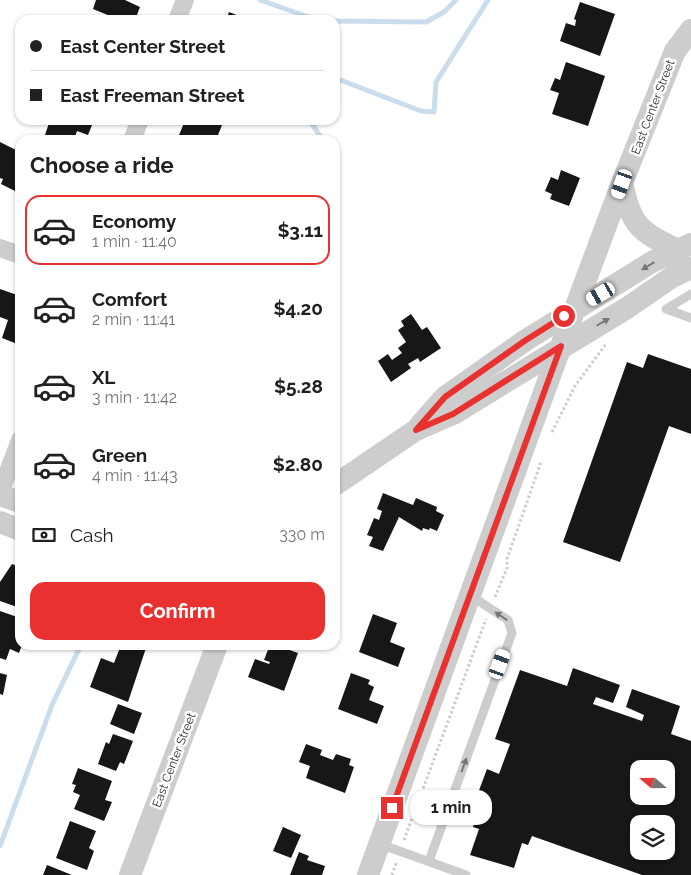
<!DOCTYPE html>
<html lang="en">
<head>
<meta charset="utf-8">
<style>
  body { margin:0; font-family:Raleway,sans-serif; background:#f2f2f2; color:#202124; height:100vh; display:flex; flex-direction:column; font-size:19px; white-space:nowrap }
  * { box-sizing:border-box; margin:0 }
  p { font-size:16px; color:#757577 }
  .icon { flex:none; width:28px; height:28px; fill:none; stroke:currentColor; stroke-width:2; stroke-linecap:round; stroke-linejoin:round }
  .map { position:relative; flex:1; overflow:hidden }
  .side { position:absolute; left:15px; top:135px; width:325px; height:515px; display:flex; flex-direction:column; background:#fff; border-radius:15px; box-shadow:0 1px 4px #0004 }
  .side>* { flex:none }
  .banner { position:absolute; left:15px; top:15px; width:325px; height:110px; border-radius:15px; box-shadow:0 1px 4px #0004; display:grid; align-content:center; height:110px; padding:0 15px; background:#fff }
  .needle { width:32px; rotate:290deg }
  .controls { position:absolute; left:630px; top:760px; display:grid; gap:10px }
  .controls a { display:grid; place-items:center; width:45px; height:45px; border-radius:10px; background:#fff; box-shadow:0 1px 4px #0004; font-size:25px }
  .end { position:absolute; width:22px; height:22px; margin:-11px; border:6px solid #e93130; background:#fff; box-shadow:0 0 0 2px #fff }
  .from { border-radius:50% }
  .bubble { position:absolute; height:35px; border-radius:15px; background:#fff; box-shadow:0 1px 4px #0004; font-size:16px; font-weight:700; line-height:35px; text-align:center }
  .car { position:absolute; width:15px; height:30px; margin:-15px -8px; border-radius:6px; box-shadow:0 0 4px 1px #0007; background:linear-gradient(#fff 24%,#345 0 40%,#fff 0 76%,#345 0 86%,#fff 0) }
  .banner b { display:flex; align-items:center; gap:18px; height:48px; font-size:19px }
  .banner b+b { border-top:1px solid #e0e0e0 }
  .banner i { width:12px; height:12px; background:#202124 }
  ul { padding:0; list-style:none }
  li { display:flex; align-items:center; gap:15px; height:70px; margin:0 10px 8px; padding:0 5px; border:2px solid transparent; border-radius:15px }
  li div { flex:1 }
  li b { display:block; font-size:19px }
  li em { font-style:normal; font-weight:700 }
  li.on { border-color:#e93130 }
  li>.icon { width:45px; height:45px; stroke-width:1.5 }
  h2 { padding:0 15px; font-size:22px; line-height:60px }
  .pay { display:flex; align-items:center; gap:12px; height:55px; padding:0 15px; font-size:19px }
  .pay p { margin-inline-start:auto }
  .button { display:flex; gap:10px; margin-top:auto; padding:10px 15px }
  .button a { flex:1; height:58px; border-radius:15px; background:#e93130; color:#fff; font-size:20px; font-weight:700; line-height:58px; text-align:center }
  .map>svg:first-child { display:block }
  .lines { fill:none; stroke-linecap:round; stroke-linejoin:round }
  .stream { stroke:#cadded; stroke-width:5 }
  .building { fill:#171717; fill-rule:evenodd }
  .path { stroke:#cdcdcd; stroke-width:3; stroke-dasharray:2.5 2.5; stroke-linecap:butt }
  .service { stroke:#cdcdcd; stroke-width:9 }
  .minor { stroke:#cdcdcd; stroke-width:18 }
  .tertiary { stroke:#cdcdcd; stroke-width:22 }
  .oneway { fill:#777 }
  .route { stroke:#e93130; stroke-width:6 }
  .labels { text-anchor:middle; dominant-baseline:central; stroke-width:5; stroke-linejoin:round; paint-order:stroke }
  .street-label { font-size:12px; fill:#303030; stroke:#fff }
</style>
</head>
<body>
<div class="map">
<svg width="691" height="875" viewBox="0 0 691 875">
  <rect width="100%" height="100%" fill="#fff"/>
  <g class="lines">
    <!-- stream -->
    <path class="stream" d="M260,0L317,20
      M335,21L426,22L444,12L456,0
      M335,78L421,111L434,112L436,82L488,0
      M309,120L323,140
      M0,846L52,705L81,645"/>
  </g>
  <!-- building -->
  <path class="building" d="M96,0H125L140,7L135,20H120L93,9Z
    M580,2L615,14L600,56L560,41L566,23L575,26L576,20L574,19Z
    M229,12L249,20H226Z
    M566,62L605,76L588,126L552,114L559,93L550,90L555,78L560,80Z
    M50,120H94L88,135L77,131L74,140H50L44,138Z
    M192,120H224L216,140H177L184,123L190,125Z
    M0,142L20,152V181L15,191L1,184L3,179L0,178Z
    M561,170L580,178L569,206L550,199L552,194L545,191L551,177L558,180Z
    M0,289L20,296V345L2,338L8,320L0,317Z
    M411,314L422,330L427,327L441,348L420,362L418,358L408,364L411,368L391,382L378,361L388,354L392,360L402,353L398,348L406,342L398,330L404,326L401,321Z
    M648,354L691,369V434L669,426L620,562L563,542L627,362L643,368Z
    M383,493L413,505L416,498L437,507L436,511L444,515L437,531L430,528L429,530L423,528L422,531L399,517L383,551L369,546L373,537L367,535L374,518L379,520L382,511L377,509Z
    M12,564L20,567V608L0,601V582Z
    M0,611L20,618L15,634L20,636L22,645L19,653L10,649L6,660L0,658Z
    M373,614L397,623L390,642L405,648L398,667L359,652Z
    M121,645H147L128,702L90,687L101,658L114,663Z
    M276,645L298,653L284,691L248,677L255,659L269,664L270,662L264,660L269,647L274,649Z
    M573,668L620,685L613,703L596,697L593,704L642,721L644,715L626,707L632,689L680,706L671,734L691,741V875H642L532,836L528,845L522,843L514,868L470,855L479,829L473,827L484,795L478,793L487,769L499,774L510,744L495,739L520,670L567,686ZM639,769H666V796H639ZM639,824H666V851H639Z
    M0,673L7,675L3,695L0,694Z
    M351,673L370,680L368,684L374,687L369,700L384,706L377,724L338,709Z
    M118,704L142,713L134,734L110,724Z
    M113,734L133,741L124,764L120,762L116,771L98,764L106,742L109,744Z
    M306,744L322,750L320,755L333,760L336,754L351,759L349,765L354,767L345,793L306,778L310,766L299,762Z
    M78,768L112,781L105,800L112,802L104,821L74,809L80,795L73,792L76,785L72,784Z
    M70,821L96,831L89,848L94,851L87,870L56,858Z
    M283,827L301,835L291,858L273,851Z
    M299,852L309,856L307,860L325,866L322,875H290Z
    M47,865L72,875H43Z"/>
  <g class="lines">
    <!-- path -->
    <path class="path" d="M552,432L575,386L606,344
      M495,597L507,568V559L541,462
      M404,840L486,619
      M392,875L396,863"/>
    <!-- service -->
    <path class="service" d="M691,294L666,309L691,318
      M380,844L466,875
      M429,861L512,633L508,620L471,596"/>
    <!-- minor -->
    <path class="minor" d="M177,20L185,0
      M132,140L140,120
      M0,248L20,255
      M0,493L20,440"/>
    <!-- tertiary -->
    <path class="tertiary" d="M622,183C632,227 639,231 678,250
      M420,425L445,397L526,340L652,262L691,244
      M335,485L416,430L453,414L627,308L672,277L691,268
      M0,495L20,502
      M0,522L20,530
      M130,875L217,645
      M368,875L551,373L622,183L675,51L691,30"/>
  </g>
  <!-- one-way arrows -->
  <defs><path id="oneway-solid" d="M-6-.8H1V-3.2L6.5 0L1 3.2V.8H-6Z" transform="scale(1.25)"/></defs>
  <g class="oneway">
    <use href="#oneway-solid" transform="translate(648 266) rotate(149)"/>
    <use href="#oneway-solid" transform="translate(603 322) rotate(-30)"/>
    <use href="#oneway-solid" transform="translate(501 616) rotate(-146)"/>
    <use href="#oneway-solid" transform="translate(464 765) rotate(-70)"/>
  </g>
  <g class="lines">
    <!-- route -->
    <path class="route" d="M392,808L561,346L453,414L416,430L445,397L526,340L564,316"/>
  </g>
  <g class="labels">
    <!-- street labels -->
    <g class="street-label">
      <text transform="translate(653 107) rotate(-69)">East Center Street</text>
      <text transform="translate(174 760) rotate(-69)">East Center Street</text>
    </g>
  </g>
</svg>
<div class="controls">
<a><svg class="needle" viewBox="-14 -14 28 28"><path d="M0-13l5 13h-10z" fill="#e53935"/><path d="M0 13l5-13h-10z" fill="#757577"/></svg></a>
<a><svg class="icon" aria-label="layers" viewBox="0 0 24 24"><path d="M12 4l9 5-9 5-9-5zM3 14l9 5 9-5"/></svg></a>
</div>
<i class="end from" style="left:564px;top:316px"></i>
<i class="end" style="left:392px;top:808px"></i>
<div class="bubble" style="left:410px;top:790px;width:82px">1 min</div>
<i class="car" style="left:622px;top:184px;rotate:200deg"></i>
<i class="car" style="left:601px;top:294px;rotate:240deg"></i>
<i class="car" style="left:500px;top:664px;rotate:20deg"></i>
<div class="banner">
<b><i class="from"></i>East Center Street</b>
<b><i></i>East Freeman Street</b>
</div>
<section class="side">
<h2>Choose a ride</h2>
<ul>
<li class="on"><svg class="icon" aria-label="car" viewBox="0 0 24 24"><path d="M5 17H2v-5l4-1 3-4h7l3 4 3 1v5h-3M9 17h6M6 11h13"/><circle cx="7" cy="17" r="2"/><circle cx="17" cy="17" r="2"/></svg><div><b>Economy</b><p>1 min · 11:40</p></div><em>$3.11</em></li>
<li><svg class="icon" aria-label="car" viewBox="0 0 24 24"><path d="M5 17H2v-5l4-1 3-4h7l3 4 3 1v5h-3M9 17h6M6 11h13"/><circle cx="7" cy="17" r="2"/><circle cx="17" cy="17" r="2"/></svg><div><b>Comfort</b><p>2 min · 11:41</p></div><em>$4.20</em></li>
<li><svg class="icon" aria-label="car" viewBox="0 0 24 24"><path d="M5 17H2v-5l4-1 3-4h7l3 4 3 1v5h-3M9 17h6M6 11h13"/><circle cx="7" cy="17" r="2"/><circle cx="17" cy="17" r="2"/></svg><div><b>XL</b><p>3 min · 11:42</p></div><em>$5.28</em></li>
<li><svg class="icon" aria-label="car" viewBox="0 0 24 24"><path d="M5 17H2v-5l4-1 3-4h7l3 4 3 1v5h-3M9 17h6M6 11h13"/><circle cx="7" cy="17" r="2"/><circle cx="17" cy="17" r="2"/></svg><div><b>Green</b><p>4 min · 11:43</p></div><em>$2.80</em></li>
</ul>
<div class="pay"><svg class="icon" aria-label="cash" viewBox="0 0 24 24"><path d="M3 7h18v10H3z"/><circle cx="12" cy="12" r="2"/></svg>Cash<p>330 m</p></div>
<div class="button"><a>Confirm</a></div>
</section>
</div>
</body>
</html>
